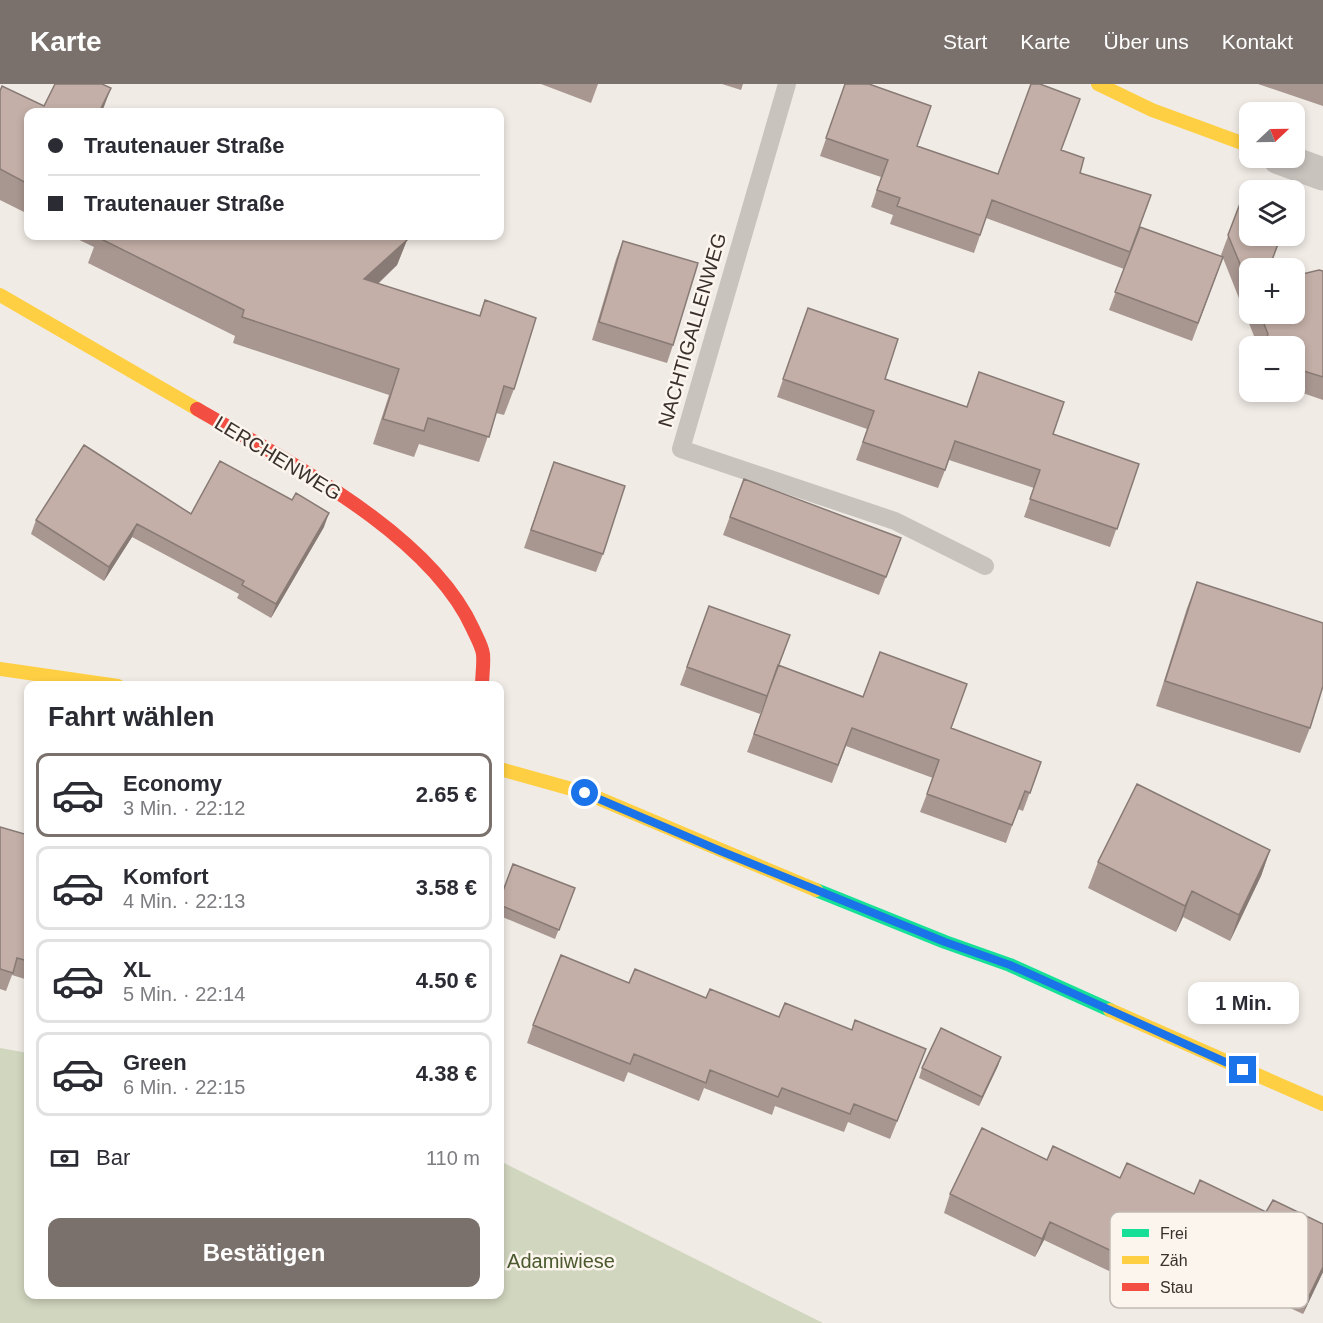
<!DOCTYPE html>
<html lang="de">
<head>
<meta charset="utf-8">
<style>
  body { margin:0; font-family:Helvetica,sans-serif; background:#f2f2f3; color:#2b2b33; height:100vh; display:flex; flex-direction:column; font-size:22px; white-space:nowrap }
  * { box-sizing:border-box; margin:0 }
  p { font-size:20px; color:#7c7c81 }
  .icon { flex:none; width:33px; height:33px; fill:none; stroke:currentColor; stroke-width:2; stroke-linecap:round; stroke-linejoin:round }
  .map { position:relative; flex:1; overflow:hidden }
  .sheet { position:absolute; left:24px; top:597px; width:480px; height:618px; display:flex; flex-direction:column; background:#fff; border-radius:12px; box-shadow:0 3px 9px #0003 }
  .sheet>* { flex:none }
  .top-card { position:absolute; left:24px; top:24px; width:480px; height:132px; border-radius:12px; box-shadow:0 3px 9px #0003; display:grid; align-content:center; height:132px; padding:0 24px; background:#fff }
  .needle { width:39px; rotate:68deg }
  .tools { position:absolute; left:1239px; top:18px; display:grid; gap:12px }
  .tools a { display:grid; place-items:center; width:66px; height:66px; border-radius:12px; background:#fff; box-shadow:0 3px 9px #0003; font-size:30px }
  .end { position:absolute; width:27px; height:27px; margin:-14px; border:8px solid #1a73e8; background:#fff; box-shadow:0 0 0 3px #fff }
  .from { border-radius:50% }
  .bubble { position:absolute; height:42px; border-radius:12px; background:#fff; box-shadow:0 3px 9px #0003; font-size:20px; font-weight:600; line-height:42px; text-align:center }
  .top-card b { display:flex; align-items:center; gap:21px; height:57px; font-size:22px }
  .top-card b+b { border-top:2px solid #e1e1e2 }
  .top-card i { width:15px; height:15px; background:#2b2b33 }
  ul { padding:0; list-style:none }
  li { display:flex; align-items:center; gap:18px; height:84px; margin:0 12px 9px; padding:0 12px; border:3px solid #e1e1e2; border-radius:12px }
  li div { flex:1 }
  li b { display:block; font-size:22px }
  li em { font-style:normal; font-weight:600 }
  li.selected { border-color:#7a716c }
  li>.icon { width:54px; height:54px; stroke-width:1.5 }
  h2 { padding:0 24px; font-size:27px; line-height:72px }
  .pay { display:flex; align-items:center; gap:15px; height:66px; padding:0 24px; font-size:22px }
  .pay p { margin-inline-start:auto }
  .button { display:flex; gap:12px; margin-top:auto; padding:12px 24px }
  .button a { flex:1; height:69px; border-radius:12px; background:#7a716c; color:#fff; font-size:24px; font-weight:600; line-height:69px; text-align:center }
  header { display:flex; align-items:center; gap:36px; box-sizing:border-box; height:84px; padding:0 30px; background:#7a716c; color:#fff }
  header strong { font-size:28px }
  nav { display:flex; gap:33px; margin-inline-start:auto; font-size:21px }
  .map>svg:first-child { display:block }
  .green { fill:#d1d6bf }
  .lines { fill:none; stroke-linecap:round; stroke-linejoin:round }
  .lane { stroke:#c9c3be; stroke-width:18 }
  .street { stroke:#c9c3be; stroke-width:33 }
  .fast { stroke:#16e098; stroke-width:14 }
  .slow { stroke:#ffcf43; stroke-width:14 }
  .jam { stroke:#f24e42; stroke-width:14 }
  .wall { fill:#a89690 }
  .shaded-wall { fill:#887a75 }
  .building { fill:#c3afa7; stroke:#887a75; stroke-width:1.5 }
  .route { stroke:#1a73e8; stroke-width:8 }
  .labels { text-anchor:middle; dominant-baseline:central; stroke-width:5; stroke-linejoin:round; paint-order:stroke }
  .street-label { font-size:20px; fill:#3b302b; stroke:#fbf5ee }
  .park-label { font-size:20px; fill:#4a5a2e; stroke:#fbf5ee }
  .key { fill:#fbf5ee; stroke:#c1bab4; stroke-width:1.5 }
  .key-label { font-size:16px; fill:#3b302b }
</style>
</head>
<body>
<header>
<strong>Karte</strong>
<nav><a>Start</a><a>Karte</a><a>Über uns</a><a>Kontakt</a></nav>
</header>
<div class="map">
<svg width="1323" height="1239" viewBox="0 0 1323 1239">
  <rect width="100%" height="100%" fill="#f0ebe5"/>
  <!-- green -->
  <path class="green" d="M0,964L28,969V1210H500V1077L823,1239H0Z"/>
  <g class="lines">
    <!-- lane -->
    <path class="lane" d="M787,0L681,365L895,437L985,482"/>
    <!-- street -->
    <path class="street" d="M1279,74L1323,90"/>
    <!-- fast -->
    <path class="fast" d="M816,806L945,858L1010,881L1110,926"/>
    <!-- slow -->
    <path class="slow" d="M1098,0L1152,26L1250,62
      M0,211L197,325
      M0,585L118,602
      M500,685L586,709L816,806
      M1110,926L1323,1020"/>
    <!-- jam -->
    <path class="jam" d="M197,325C286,377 429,448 473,545C476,552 482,562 483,570C484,580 482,592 482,602"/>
  </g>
  <!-- wall -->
  <path class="wall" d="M102,0L28,28V130L0,116V7L44,22Z
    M541,0H598L591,19Z
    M722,0H743L741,6Z
    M845,0L917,62L998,90L1061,66L1080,89L1151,111L1124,185L986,134L974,169L890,140L893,131L871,123L881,93L820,72Z
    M1258,0H1323V22Z
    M1246,104L1250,184V230H1294L1323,187V316L1294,306V262H1258L1223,174L1192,257L1109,226L1140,143L1222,173L1221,171Z
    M71,152H403L407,156L397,181L378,200L479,232L485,216L514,305L504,331L496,329L479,378L419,360L414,373L373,360L389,311L233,259L235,252L88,179L94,163Z
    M623,157L673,261L667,279L592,256L616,175Z
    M801,242L885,295L967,323L979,288L1053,350L1139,380L1110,463L1024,433L1034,404L949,376L938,404L856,376L867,345L777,313Z
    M554,378L603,470L596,488L524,464Z
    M744,395L894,472L879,511L723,451Z
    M191,430L324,443L271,534L237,514L239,510L132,453L104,497L31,450L36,436Z
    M1197,498L1310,644L1300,669L1156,622L1187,524Z
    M709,522L779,581L1041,678L1023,727L1018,725L1006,759L920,728L933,694L846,662L832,699L747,668L772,599L760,630L680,601Z
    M0,743L28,751V896L12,891L6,907L0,905Z
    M1270,766L1261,792L1230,857L1183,833L1176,848L1088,804L1098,778Z
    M575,804L555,855L500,832V815Z
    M629,899L706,914L779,933L919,983L890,1055L848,1038L844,1048L775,1022L772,1031L704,1004L699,1017L628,988L624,998L527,959L533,941Z
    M1001,973L979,1022L919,994L922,984Z
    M1047,1076L1323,1188L1303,1230L1262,1211L1256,1224L1188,1191L1182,1204L1116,1174L1109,1187L1044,1156L1035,1173L944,1129L950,1110Z"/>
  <!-- shaded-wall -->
  <path class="shaded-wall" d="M111,4L102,28H99Z
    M407,156L397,181L355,221L364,195Z
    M329,429L324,443L271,534L276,520Z
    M137,440L132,453L104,497L109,483Z
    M1270,766L1261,792L1230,857L1239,831Z
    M1192,807L1183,833L1176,848L1185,822Z
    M1001,973L998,982L979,1022L982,1013Z
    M1050,1138L1044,1156L1035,1173L1042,1155Z
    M1122,1156L1116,1174L1109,1187L1116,1169Z
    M1195,1173L1188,1191L1182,1204L1189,1186Z
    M1323,1183V1188L1303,1230L1309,1212Z
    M1268,1193L1262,1211L1256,1224L1262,1206Z"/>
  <!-- building -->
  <path class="building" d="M55,0H102L111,4L99,28H28V100L0,85V7L2,2L44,22Z
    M845,0H869L931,22L917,62L998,90L1031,0H1040L1080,15L1061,66L1084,74L1080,89L1151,111L1130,168L992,116L980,151L897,122L900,114L877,106L888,76L826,54Z
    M1246,104L1252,106H1250V152H1281L1269,184H1250V204L1228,151Z
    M1140,143L1223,173L1198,239L1115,208Z
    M98,152H403L407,156L364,195L480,232L485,216L536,234L514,305L504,302L489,353L428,334L424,347L383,335L399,285L242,233L244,226L97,153Z
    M623,157L698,179L673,261L599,238Z
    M1319,186L1323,187V293L1294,284V262H1264L1268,250L1260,230H1294V192Z
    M808,224L898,255L885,295L967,323L979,288L1064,318L1053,350L1139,380L1117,445L1030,415L1040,386L955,357L945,386L863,358L874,327L783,295Z
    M84,361L191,430L220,377L292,416L296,409L329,429L276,520L242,501L244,497L137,440L109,483L36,436Z
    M554,378L625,402L603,470L531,446Z
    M744,395L901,454L886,493L730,433Z
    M1197,498L1323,539V602L1310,644L1165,597Z
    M709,522L790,551L767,612L687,583Z
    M880,568L967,600L951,644L1041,678L1030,709L1025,707L1012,741L927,710L939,676L852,644L838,681L754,650L778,581L863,613Z
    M1137,700L1270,766L1239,831L1192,807L1185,822L1098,778Z
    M0,743L28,751V877L17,874L13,889L0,885Z
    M513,780L575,804L559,846L500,821V815Z
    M561,871L629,899L635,885L706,914L710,905L779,933L785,919L852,946L855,936L926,965L897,1037L854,1020L850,1030L782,1004L778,1013L710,986L706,999L634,970L630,980L533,941Z
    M941,944L1001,973L982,1013L922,984Z
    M982,1044L1047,1076L1053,1062L1120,1094L1127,1079L1194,1110L1200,1096L1266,1128L1273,1116L1323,1140V1183L1309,1212L1268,1193L1262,1206L1195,1173L1189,1186L1122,1156L1116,1169L1050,1138L1042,1155L950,1110Z"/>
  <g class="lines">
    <!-- route -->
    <path class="route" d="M585,709L723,768L945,858L1010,881L1243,986"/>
  </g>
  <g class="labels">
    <!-- street labels -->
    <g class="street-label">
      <text transform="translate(692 246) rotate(-74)">NACHTIGALLENWEG</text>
      <text transform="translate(278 374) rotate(31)">LERCHENWEG</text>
    </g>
    <!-- park labels -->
    <g class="park-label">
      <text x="561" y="1177">Adamiwiese</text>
    </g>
  </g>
  <!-- legend -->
  <rect x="1110" y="1128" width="198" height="96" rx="9" class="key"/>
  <rect x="1122" y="1145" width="27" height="8" fill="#16e098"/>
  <rect x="1122" y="1172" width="27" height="8" fill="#ffcf43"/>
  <rect x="1122" y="1199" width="27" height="8" fill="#f24e42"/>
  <g class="key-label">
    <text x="1160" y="1155">Frei</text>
    <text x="1160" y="1182">Zäh</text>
    <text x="1160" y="1209">Stau</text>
  </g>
</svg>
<div class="tools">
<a><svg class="needle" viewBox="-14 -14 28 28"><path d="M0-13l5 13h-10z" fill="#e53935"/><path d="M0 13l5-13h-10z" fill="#7c7c81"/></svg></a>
<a><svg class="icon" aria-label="layers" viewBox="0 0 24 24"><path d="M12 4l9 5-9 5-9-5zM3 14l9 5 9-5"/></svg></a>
<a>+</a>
<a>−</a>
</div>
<i class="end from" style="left:585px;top:709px"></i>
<i class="end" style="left:1243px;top:986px"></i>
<div class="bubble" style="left:1188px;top:898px;width:111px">1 Min.</div>
<div class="top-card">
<b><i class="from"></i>Trautenauer Straße</b>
<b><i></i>Trautenauer Straße</b>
</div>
<section class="sheet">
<h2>Fahrt wählen</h2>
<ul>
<li class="selected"><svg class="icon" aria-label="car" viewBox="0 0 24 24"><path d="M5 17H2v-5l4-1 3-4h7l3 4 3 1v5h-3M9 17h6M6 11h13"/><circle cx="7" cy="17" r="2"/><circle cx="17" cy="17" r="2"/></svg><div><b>Economy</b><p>3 Min. · 22:12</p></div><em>2.65 €</em></li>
<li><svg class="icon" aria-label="car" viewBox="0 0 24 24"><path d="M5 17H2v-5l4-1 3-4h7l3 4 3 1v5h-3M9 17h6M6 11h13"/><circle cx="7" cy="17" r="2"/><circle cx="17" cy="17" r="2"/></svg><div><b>Komfort</b><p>4 Min. · 22:13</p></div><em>3.58 €</em></li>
<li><svg class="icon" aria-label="car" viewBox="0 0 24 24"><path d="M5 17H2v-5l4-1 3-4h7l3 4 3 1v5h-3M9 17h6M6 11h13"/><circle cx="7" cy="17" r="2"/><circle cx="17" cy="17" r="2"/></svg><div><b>XL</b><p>5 Min. · 22:14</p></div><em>4.50 €</em></li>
<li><svg class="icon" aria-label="car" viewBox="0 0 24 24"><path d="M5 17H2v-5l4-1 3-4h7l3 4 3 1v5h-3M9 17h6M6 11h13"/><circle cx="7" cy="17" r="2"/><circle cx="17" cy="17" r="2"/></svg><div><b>Green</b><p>6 Min. · 22:15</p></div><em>4.38 €</em></li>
</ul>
<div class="pay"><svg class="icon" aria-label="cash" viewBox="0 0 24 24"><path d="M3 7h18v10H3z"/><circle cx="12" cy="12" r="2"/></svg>Bar<p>110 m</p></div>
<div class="button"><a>Bestätigen</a></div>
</section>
</div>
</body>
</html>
